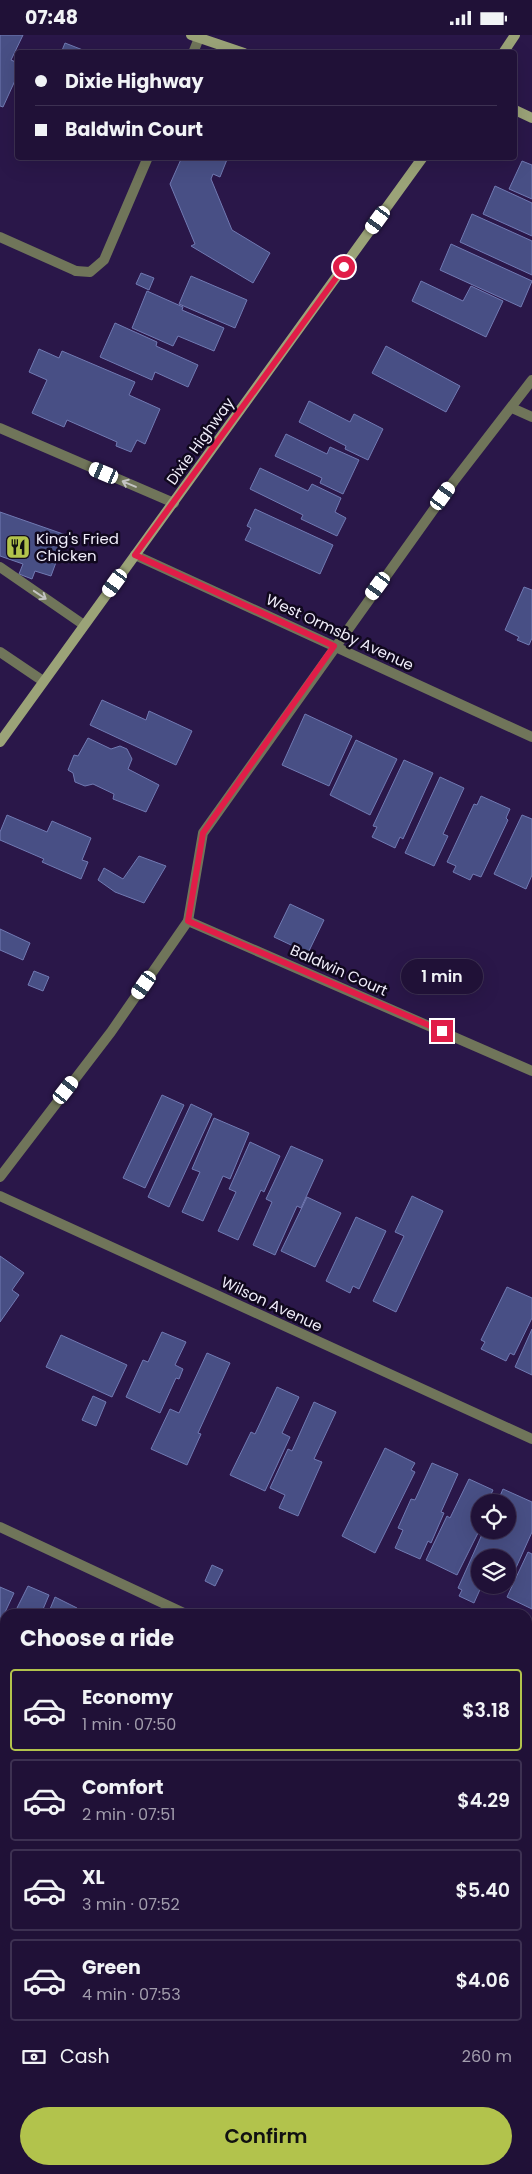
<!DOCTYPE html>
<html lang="en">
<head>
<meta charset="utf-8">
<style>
  body { margin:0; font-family:Poppins,sans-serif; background:#281a3f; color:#f1f3f6; height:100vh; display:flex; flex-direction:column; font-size:19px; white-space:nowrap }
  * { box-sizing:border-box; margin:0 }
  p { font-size:16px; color:#a29dad }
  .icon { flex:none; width:28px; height:28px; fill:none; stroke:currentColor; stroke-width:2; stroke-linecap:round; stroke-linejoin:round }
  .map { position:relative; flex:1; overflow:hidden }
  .details { position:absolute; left:0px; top:1574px; width:532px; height:566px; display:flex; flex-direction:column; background:#201137; border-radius:15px 15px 0 0; box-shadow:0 5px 20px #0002,0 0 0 1px #3d3152 }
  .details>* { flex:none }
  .hud { position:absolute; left:15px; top:15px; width:502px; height:110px; border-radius:5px; box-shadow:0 5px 20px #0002,0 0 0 1px #3d3152; display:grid; align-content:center; height:110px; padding:0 20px; background:#201137 }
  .controls { position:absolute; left:471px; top:1459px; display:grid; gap:10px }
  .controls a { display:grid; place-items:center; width:45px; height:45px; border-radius:50%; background:#201137; box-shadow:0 5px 20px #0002,0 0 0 1px #3d3152; font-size:25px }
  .end { position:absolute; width:22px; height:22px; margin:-11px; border:6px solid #e11d48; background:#fff; box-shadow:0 0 0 2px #fff }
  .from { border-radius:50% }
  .bubble { position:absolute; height:35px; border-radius:18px; background:#201137; box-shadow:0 5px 20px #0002,0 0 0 1px #3d3152; font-size:16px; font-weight:600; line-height:35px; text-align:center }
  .car { position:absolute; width:15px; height:30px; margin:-15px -8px; border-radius:6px; box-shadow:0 0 4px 1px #0007; background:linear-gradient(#fff 24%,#345 0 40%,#fff 0 76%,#345 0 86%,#fff 0) }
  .hud b { display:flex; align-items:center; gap:18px; height:48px; font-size:19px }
  .hud b+b { border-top:1px solid #3d3152 }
  .hud i { width:12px; height:12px; background:#f1f3f6 }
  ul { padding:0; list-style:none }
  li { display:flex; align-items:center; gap:15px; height:82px; margin:0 10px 8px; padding:0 10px; border:2px solid #3d3152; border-radius:5px }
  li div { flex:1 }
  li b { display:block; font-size:19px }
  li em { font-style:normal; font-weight:600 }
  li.active { border-color:#b2c34c }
  li>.icon { width:45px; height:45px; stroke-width:1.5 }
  h2 { padding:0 20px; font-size:22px; line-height:60px }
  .pay { display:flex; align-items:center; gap:12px; height:55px; padding:0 20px; font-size:19px }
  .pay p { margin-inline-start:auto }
  .action { display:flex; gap:10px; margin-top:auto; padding:10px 20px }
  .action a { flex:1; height:58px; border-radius:30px; background:#b2c34c; color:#111; font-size:20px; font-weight:600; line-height:58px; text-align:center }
  .status { display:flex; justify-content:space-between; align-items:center; height:35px; padding:0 25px; background:#201137; direction:ltr }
  .status svg { height:14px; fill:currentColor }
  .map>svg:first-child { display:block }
  .building { fill:#484f85; stroke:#717ab3 }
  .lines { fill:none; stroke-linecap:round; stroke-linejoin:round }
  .lane { stroke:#70755a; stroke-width:10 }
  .street { stroke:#70755a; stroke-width:10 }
  .secondary { stroke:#9ba378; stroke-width:10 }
  .oneway { stroke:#c3c3c2 }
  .route { stroke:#e11d48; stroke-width:6 }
  .labels { text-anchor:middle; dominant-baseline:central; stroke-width:5; stroke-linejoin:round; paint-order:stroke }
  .street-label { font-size:15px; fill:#f0edfa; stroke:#10081e }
  .poi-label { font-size:15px; fill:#f0edfa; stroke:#10081e; text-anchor:start }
</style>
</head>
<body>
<div class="status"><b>07:48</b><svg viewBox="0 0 49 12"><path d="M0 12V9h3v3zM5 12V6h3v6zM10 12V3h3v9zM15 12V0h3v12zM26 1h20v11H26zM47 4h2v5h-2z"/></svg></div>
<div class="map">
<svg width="532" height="2139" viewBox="0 0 532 2139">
  <rect width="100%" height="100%" fill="#2a1749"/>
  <!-- building -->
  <path class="building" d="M0,0H23L11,25L18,28V39L3,72L0,71Z
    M65,8L88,17V18H61Z
    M182,122H228L220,142L213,139L211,144L232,195L270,218L253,248L191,211L195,209L170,149Z
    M522,126L532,130V164L509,154Z
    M495,151L532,168V201L483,179Z
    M472,179L532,206V240L460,207Z
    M451,209L532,246L521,272L440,235Z
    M141,238L154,243L149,255L136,249Z
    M191,241L247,265L235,293L179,269Z
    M421,246L463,266L471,251L503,266L486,302L412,266Z
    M147,256L183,272L182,275L224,293L214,316L178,301L173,311L132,293Z
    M115,288L157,307L156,311L198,330L188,352L155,337L152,345L100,322Z
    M386,311L460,351L446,377L372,338Z
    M39,314L59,323L62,316L135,347L129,360L160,374L145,409L137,405L131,417L116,411L117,407L67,385L64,392L32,378L47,345L29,337Z
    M309,366L350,387L354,379L383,394L368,425L345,414L346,411L299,387Z
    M286,399L327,419L330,412L359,425L343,459L320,448L322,443L275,421Z
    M260,433L308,456L312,449L341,463L335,477L346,483L337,501L301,484L303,480L250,454Z
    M255,474L333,510L320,539L245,505L251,493L247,491Z
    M0,477L66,500L51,541L35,536L32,544L19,539L23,529L0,521Z
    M524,552L532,555V603L529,610L517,605L519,602L505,595Z
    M102,665L146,685L149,676L192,696L176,730L90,690Z
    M305,679L352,701L329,751L282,730Z
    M88,703L111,714L120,711L127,714L132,724L128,734L159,750L146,777L113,764L114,759L93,749L85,751L75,747L73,738L68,735L74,720L78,721Z
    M356,705L397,724L370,780L330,760Z
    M404,725L433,738L403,804L400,802L395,813L372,802L377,792L373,791Z
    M440,742L464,753L443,799L448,801L434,831L405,818Z
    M481,761L510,774L506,783L508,785L481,842L473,839L470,845L453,837L456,831L447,827L474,769L477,770Z
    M7,780L47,797L52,786L91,803L82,825L88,827L81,844L42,827L44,824L0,805V797Z
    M522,780L532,784V840L526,854L494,839Z
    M139,821L166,831L144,868L115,857L98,845L104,833L123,844Z
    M290,869L324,885L308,918L274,902Z
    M0,894L30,908L23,925L0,915Z
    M34,936L49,942L43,956L28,950Z
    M162,1060L184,1070L145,1153L123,1143Z
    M191,1069L212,1079L169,1172L148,1162Z
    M214,1083L249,1098L230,1144L223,1141L203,1186L182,1177L200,1137L192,1134Z
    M250,1107L280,1121L264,1157L261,1155L238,1205L218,1196L236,1157L229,1154Z
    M291,1111L323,1125L301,1173L297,1171L275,1220L253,1210L272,1167L266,1164Z
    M412,1161L443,1176L396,1277L373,1266L404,1201L395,1197Z
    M307,1162L341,1178L315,1232L281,1216Z
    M356,1182L386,1196L359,1254L353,1251L350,1258L326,1246Z
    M0,1221L24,1238L12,1255L19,1260L0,1287Z
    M507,1252L532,1263V1283L514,1320L510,1318L506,1326L481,1314L485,1307L481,1305Z
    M532,1294V1340L515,1332Z
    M162,1297L186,1307L175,1330L183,1334L179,1344L176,1343L160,1378L126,1362L143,1325L148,1327Z
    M61,1300L127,1330L112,1362L46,1332Z
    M207,1318L230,1328L198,1398L201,1399L187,1430L151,1414L170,1374L179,1378Z
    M277,1352L299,1362L282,1398L290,1402L265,1456L230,1440L251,1397L255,1399Z
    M93,1361L106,1367L96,1391L82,1385Z
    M314,1367L336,1377L314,1424L322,1427L298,1481L279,1473L285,1460L270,1453L288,1414L292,1416Z
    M385,1413L415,1428L411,1435L415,1437L375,1518L342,1501Z
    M432,1428L458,1439L441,1477L444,1478L431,1508L428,1506L420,1524L395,1513L403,1495L398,1493L411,1464L415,1465Z
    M469,1444L493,1455L487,1468H480V1482L475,1492L480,1494L457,1540L426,1525L447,1481L450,1483Z
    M503,1454L532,1467V1497L506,1555L495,1550H508V1522H480L482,1550L474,1568L459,1561L462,1555L458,1553L484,1495H508V1468H497Z
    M528,1517L532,1519V1574L507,1562Z
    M212,1530L223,1535L215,1551L205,1546Z
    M28,1551L49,1560L41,1579H14Z
    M0,1552L14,1558L0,1588Z
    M55,1562L77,1573L75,1579H48Z
    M0,1639L5,1641L4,1652L0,1651Z
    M5,1682V1739L0,1750V1693Z
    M532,1696V1709L528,1707Z
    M0,1905L5,1907L0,1920Z
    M528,1932L532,1935V1976L528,1986Z
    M5,1941V1976L3,1975L0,1982V1952Z
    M370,2135H413L411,2139H369Z
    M424,2135H473L471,2139H423Z"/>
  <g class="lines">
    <!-- lane -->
    <path class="lane" d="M0,202L76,236
      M512,373L532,382
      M0,532L84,590
      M0,617L43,646
      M188,886L203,798L454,446L532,345"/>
    <!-- street -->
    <path class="street" d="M193,18L199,3
      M76,236L90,237L104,225L148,122
      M0,393L174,468
      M135,520L532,702
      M0,1142L111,997L188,886L532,1036
      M0,1161L532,1404
      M0,1492L186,1579
      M528,1733L532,1735
      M0,1826L5,1828"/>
    <!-- secondary -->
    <path class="secondary" d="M191,0L244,18
      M503,18L515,0
      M515,75L532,83
      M0,707L423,122"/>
  </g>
  <!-- one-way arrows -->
  <defs><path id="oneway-shaft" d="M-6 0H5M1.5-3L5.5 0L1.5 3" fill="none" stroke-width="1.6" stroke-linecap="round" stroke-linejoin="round" transform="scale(1.25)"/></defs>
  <g class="oneway">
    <use href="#oneway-shaft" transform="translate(129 449) rotate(-157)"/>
    <use href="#oneway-shaft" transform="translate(40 560) rotate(34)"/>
  </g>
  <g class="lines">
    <!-- route -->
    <path class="route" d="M344,232L135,520L334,611L203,798L188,886L442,996"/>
  </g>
  <!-- icons -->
  <defs>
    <symbol id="restaurant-square" viewBox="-11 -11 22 22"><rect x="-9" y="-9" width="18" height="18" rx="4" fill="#b2c34c" stroke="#10081e"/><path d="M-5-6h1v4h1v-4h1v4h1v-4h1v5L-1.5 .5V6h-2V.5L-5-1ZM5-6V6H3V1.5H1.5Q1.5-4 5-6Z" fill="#111"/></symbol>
  </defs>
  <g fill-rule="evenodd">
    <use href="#restaurant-square" x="4" y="498" width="28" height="28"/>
  </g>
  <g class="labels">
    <!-- street labels -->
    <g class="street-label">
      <text transform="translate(200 406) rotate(-54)">Dixie Highway</text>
      <text transform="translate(340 597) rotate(25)">West Ormsby Avenue</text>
      <text transform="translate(339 935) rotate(24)">Baldwin Court</text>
      <text transform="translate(272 1269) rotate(25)">Wilson Avenue</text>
    </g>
    <!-- poi labels -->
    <g class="poi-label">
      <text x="36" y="503">King's Fried<tspan x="36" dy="17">Chicken</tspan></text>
    </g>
  </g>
</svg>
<div class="controls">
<a><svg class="icon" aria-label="locate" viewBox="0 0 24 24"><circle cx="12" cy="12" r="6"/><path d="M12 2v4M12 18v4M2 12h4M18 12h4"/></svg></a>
<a><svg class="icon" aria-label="layers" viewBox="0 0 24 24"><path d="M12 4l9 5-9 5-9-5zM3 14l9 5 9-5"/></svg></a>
</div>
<i class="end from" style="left:344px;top:232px"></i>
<i class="end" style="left:442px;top:996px"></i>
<div class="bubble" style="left:401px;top:924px;width:82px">1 min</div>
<i class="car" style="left:378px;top:185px;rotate:216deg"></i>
<i class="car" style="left:104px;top:438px;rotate:293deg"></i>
<i class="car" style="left:443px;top:461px;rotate:36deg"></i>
<i class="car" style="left:115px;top:548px;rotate:216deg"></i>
<i class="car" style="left:378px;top:551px;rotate:216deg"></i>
<i class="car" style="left:144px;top:950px;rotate:215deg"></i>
<i class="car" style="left:66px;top:1055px;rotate:38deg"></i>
<div class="hud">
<b><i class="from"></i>Dixie Highway</b>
<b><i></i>Baldwin Court</b>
</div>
<section class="details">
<h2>Choose a ride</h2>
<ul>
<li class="active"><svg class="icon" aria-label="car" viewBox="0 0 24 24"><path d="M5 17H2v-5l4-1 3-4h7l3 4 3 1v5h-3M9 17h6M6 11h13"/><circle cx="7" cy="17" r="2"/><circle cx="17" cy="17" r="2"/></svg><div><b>Economy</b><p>1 min · 07:50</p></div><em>$3.18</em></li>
<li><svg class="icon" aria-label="car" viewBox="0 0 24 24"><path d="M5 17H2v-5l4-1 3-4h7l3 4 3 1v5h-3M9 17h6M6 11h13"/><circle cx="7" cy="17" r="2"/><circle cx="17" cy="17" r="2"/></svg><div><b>Comfort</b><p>2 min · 07:51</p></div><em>$4.29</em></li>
<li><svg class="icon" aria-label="car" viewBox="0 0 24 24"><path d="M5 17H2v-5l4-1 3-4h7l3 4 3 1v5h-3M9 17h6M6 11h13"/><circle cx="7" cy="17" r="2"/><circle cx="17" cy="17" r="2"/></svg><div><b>XL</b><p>3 min · 07:52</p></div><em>$5.40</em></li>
<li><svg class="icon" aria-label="car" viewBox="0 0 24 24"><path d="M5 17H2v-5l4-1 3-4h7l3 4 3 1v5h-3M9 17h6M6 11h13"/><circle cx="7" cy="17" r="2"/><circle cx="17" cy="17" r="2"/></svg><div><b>Green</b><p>4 min · 07:53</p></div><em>$4.06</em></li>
</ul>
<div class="pay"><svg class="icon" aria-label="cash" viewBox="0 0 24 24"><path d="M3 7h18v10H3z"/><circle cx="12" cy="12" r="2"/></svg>Cash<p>260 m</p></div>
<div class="action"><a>Confirm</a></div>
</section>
</div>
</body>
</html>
